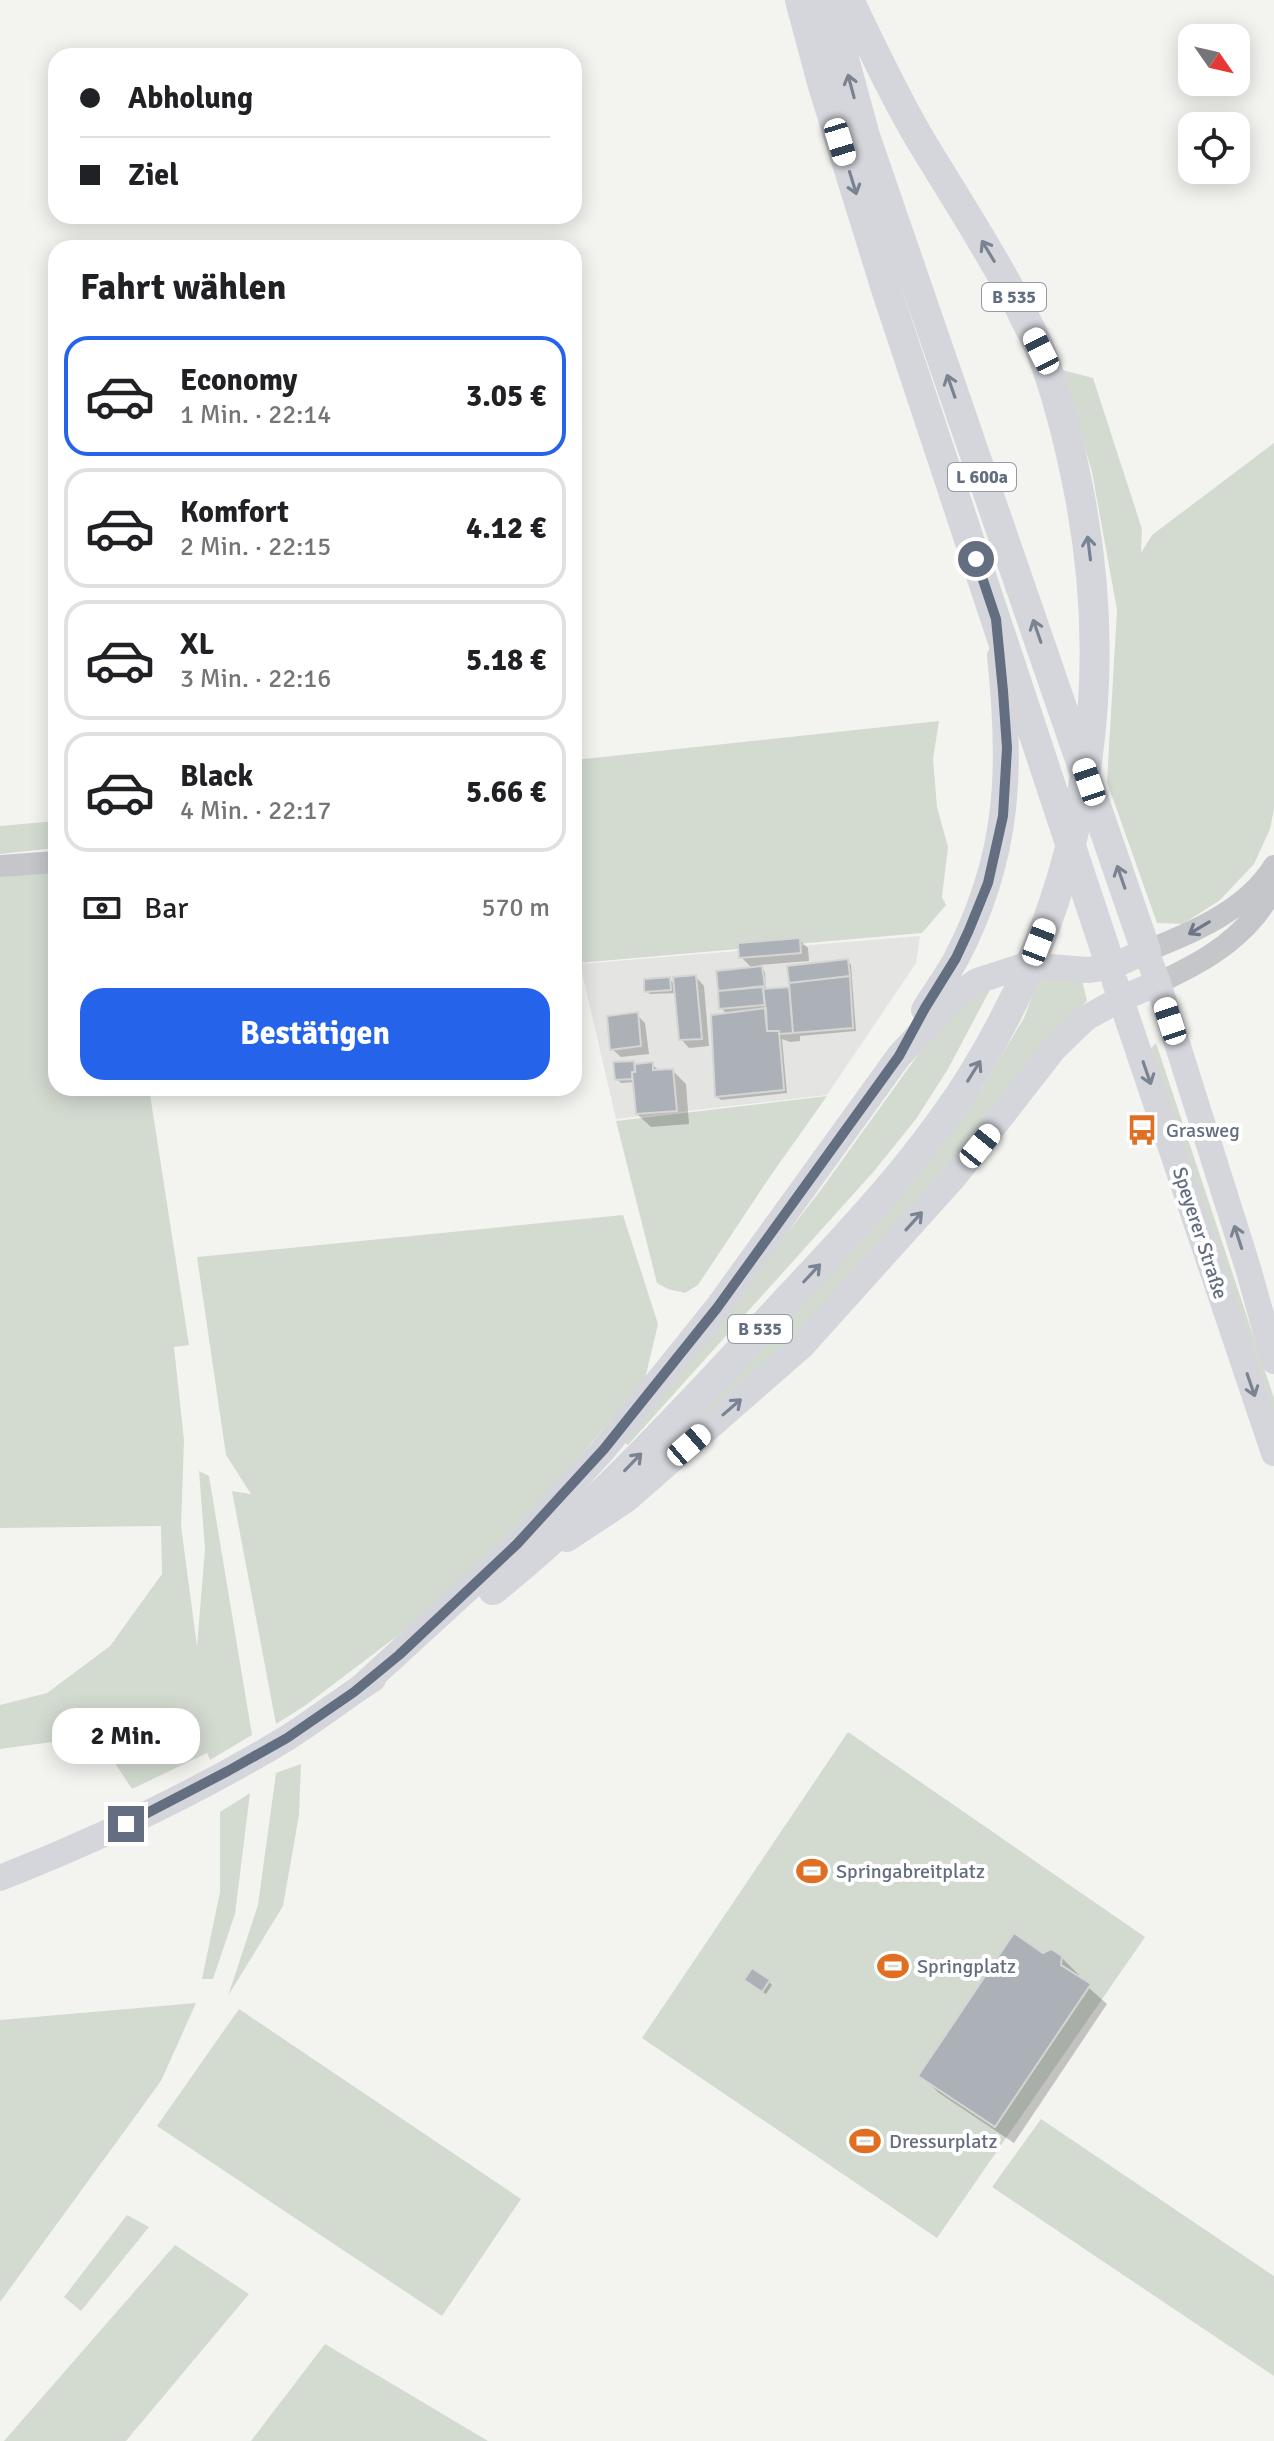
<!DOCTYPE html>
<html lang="de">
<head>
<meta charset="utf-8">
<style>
  body { margin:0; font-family:Signika,sans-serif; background:#f2f2f2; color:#202124; height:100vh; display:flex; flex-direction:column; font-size:30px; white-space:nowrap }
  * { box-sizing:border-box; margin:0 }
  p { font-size:26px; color:#757577 }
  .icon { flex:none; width:44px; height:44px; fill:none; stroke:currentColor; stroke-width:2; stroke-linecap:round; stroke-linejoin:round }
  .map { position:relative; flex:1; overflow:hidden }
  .side { position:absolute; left:48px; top:240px; width:534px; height:856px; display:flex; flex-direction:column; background:#fff; border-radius:24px; box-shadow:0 4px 20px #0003 }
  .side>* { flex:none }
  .top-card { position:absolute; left:48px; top:48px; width:534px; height:176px; border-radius:24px; box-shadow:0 4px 20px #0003; display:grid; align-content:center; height:176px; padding:0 32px; background:#fff }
  .needle { width:52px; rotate:124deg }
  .tools { position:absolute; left:1178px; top:24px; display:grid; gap:16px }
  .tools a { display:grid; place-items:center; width:72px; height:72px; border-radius:16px; background:#fff; box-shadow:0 4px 20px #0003; font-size:40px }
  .end { position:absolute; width:36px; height:36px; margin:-18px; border:10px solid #636e80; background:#fff; box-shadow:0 0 0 4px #fff }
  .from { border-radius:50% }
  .bubble { position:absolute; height:56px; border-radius:24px; background:#fff; box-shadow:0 4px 20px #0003; font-size:26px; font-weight:800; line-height:56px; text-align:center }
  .car { position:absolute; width:24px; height:48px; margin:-24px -12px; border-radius:10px; box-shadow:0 0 6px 2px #0007; background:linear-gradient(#fff 24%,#345 0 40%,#fff 0 76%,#345 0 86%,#fff 0) }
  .top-card b { display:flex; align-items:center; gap:28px; height:76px; font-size:30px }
  .top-card b+b { border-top:2px solid #e0e0e0 }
  .top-card i { width:20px; height:20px; background:#202124 }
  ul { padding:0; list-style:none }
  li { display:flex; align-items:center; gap:24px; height:120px; margin:0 16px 12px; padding:0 16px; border:4px solid #e0e0e0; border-radius:24px }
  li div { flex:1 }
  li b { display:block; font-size:30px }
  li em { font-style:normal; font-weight:800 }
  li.on { border-color:#2563eb }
  li>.icon { width:72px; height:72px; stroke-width:1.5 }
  h2 { padding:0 32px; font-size:36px; line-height:96px }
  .pay { display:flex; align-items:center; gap:20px; height:88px; padding:0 32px; font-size:30px }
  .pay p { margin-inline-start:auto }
  .action { display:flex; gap:16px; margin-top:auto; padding:16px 32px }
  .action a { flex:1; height:92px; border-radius:24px; background:#2563eb; color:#fff; font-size:32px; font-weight:800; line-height:92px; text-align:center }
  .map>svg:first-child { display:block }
  .built { fill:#e4e4e3 }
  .green { fill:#d3dbd1 }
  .shadow { fill:#0003 }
  .building { fill:#acb1b7; stroke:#d5d5d3; stroke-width:2 }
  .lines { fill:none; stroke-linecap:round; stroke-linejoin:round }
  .minor { stroke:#c4c6ca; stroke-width:22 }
  .major { stroke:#d4d6dc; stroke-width:26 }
  .highway { stroke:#d4d6dc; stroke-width:30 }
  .oneway { stroke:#7a8392 }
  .oneway2 { stroke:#6d7787 }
  .route { stroke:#636e80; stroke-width:10 }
  .labels { text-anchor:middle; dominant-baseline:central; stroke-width:8; stroke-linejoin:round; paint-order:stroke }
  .shield { fill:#fff; stroke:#929aa6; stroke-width:2 }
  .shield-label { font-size:18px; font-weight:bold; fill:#636e80 }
  .poi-label { font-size:20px; fill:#636e80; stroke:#fff; text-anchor:start }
  .street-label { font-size:20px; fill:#636e80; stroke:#fff }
</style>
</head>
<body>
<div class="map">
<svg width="1274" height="2441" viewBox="0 0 1274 2441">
  <rect width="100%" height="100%" fill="#f3f4f0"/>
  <!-- built -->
  <path class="built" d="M920,936L916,963L827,1095L616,1119L580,964Z"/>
  <!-- green -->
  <path class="green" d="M1062,370L1093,378L1142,529L1141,553L1152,535L1274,443V809L1270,829L1254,864L1220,900L1183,924L1157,923L1107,782L1117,610L1092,472Z
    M939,721L933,759L937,807L948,847L942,897L946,905L922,933L578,963L574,948V760Z
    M56,821V848L0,854V826Z
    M56,869V1088H149L189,1345L174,1347L184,1440L181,1526L197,1646L205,1549L199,1471L209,1476L252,1735L210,1760L207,1753L132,1789L97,1736L0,1749V1705L47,1693L110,1646L162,1574L161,1526L0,1528V873Z
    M1040,975L1082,980L1087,1001L1052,1035L1007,1097L864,1264L776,1354L652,1464L926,1164L982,1088L1024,1018Z
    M991,988L948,1069L916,1119L875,1170L628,1445L624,1442L820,1191L938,1027L964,1000Z
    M1156,1043L1274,1398V1424L1149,1050Z
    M827,1096L769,1178L698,1285L685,1293L668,1289L657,1283L616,1121Z
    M623,1215L658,1324L645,1379L517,1532L417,1621L306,1705L276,1724L232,1491L251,1494L226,1455L197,1257Z
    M848,1732L1145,1937L937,2238L642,2038Z
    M301,1764L299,1815L283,1906L228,1996L258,1905L276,1773Z
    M250,1793L235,1914L213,1979H202L220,1892V1812Z
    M196,2003L161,2081L0,2302V2020Z
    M239,2009L521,2199L442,2316L157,2126Z
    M1041,2119L1274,2276V2376L992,2187Z
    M127,2215L149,2227L81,2311L64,2297Z
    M175,2245L249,2294L126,2441H4Z
    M325,2344L488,2441H251Z"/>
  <!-- shadow -->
  <path class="shadow" d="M799,940L808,948L809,961L759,965L765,972L766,991L791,989L848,961L851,965L856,1031L800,1036V1041L790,1042L782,1039L787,1093L721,1100L717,1097L728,1015L721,1008L719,973L753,969L741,957Z
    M696,977L704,986L709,1046L689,1048L681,1039L677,993L650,994L646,991L670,979L676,986Z
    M637,1015L645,1023L649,1054L621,1057L612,1049Z
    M634,1063L636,1066L652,1064L660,1072L673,1071L686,1084L689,1124L651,1127L637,1114L635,1082L621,1083L617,1079Z
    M1061,1957L1079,1975V1979L1107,2004L1014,2143L939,2093L921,2076Z
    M768,1981L772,1985L766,1994L750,1984Z"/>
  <!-- building -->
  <path class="building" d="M800,938L801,953L739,958L738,943Z
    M848,959L850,976L789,983L787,966Z
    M762,966L765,986L718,991L716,971Z
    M696,975L702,1039L679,1040L673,977Z
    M850,976L853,1028L793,1033L789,983Z
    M670,977L671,990L644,992V979Z
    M763,987L765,1005L719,1009L718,991Z
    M789,987L793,1033L779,1034V1031H767L763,989Z
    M766,1008L767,1031H779L784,1090L715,1097L711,1015Z
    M638,1012L641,1046L610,1050L607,1016Z
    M634,1061L635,1072H632V1079L615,1080L613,1062Z
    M653,1062V1070L673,1069L677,1111L636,1114L632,1072H635V1064Z
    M1014,1933L1043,1953L1051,1949L1062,1956L1061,1965L1091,1984L995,2127L918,2076Z
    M752,1968L770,1980L762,1992L744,1980Z"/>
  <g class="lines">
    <!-- minor -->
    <path class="minor" d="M0,866L56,862
      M1146,951C1192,933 1247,910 1274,866
      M1158,983C1196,965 1229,948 1256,915C1262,907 1270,897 1272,887C1273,882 1272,874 1273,868"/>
    <!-- major -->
    <path class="major" d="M1115,982L1274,1453
      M924,1010C934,993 946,977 956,959C1010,856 1012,768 1000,656
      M567,1539L626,1500L802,1346L955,1176L1053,1050L1086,1018L1120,999L1158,983
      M361,1687L517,1544L604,1449L717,1308L899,1056L956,995L977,981L1026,965L1087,970L1111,967L1146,951L1158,983L1248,1268L1274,1361
      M0,1878C99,1839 196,1793 287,1738C317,1719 344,1698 373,1679"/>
    <!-- highway -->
    <path class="highway" d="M800,0L823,86L887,292L1111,967
      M828,0L865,136L1146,951
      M493,1590C590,1512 676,1420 760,1329C836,1247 916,1167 975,1071C1084,892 1119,692 1078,487C1069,442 1058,396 1041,352C1036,338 1027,324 1021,310C991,252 955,197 921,141C894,95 872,48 849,0"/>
  </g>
  <!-- one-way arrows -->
  <defs><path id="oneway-shaft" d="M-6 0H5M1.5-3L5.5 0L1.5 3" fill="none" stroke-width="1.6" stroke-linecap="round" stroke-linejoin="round" transform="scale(2)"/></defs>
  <g class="oneway">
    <use href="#oneway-shaft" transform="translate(851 86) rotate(-105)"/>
    <use href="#oneway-shaft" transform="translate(853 183) rotate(73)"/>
    <use href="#oneway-shaft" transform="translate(988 251) rotate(-121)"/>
    <use href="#oneway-shaft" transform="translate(951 386) rotate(-109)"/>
    <use href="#oneway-shaft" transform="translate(1089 548) rotate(-97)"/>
    <use href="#oneway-shaft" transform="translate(1037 631) rotate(-109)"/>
    <use href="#oneway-shaft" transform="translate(1121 877) rotate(-109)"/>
    <use href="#oneway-shaft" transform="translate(974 1071) rotate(-58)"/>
    <use href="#oneway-shaft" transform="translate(1147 1073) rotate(71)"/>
    <use href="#oneway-shaft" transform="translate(914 1221) rotate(-48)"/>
    <use href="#oneway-shaft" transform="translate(1238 1237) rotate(-108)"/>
    <use href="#oneway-shaft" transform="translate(812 1273) rotate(-47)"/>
    <use href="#oneway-shaft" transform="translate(1251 1385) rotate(71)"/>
    <use href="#oneway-shaft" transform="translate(732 1407) rotate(-41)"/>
    <use href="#oneway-shaft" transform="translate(633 1462) rotate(-46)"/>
  </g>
  <use class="oneway2" href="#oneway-shaft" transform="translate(1199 928) rotate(149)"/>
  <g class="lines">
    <!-- route -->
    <path class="route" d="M126,1824L228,1771L287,1738L354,1692L399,1655L517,1544L604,1449L717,1308L899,1056L925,1008L956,958L969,930L988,883L1003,816L1007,748L1003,691L996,619L976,559"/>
  </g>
  <!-- icons -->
  <defs>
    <symbol id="bus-bare" viewBox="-9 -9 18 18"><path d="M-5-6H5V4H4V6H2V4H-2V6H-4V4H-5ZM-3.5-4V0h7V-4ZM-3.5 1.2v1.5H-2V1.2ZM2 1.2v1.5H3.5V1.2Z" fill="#e06f23" stroke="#fff" stroke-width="2.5" paint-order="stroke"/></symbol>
    <symbol id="stadium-bare" viewBox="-9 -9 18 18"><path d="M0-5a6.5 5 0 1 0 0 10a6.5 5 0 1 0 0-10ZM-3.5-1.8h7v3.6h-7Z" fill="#e06f23" stroke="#fff" stroke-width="2.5" paint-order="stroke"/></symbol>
  </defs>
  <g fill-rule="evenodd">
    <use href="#bus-bare" x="1120" y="1108" width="44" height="44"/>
    <use href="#stadium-bare" x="790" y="1849" width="44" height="44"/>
    <use href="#stadium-bare" x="871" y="1944" width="44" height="44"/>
    <use href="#stadium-bare" x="843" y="2119" width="44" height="44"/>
  </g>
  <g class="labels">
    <!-- shield labels -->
    <g class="shield">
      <rect x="982" y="283" width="64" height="28" rx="6"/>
      <rect x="948" y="463" width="68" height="28" rx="6"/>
      <rect x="728" y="1315" width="64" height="28" rx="6"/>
    </g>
    <g class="shield-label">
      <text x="1014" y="297">B 535</text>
      <text x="982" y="477">L 600a</text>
      <text x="760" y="1329">B 535</text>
    </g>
    <!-- poi labels -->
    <g class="poi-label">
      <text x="1166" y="1130">Grasweg</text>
      <text x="836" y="1871">Springabreitplatz</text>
      <text x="917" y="1966">Springplatz</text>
      <text x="889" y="2141">Dressurplatz</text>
    </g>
    <!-- street labels -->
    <g class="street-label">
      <text transform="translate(1200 1233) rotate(72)">Speyerer Straße</text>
    </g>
  </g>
</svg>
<div class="tools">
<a><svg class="needle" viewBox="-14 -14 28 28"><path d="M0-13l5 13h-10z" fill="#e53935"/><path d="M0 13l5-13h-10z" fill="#757577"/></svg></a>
<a><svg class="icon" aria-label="locate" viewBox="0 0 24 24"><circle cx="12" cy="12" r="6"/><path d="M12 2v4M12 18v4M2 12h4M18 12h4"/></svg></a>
</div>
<i class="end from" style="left:976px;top:559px"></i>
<i class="end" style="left:126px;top:1824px"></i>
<div class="bubble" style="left:52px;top:1708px;width:148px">2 Min.</div>
<i class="car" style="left:840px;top:142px;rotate:163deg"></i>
<i class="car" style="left:1041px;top:351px;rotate:333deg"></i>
<i class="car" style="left:1089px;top:782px;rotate:341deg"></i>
<i class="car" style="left:1039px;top:942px;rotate:21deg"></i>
<i class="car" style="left:1170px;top:1021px;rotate:342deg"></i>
<i class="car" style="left:980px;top:1146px;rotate:39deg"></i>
<i class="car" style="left:689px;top:1445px;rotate:49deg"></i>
<div class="top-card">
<b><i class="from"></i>Abholung</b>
<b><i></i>Ziel</b>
</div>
<section class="side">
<h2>Fahrt wählen</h2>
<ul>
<li class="on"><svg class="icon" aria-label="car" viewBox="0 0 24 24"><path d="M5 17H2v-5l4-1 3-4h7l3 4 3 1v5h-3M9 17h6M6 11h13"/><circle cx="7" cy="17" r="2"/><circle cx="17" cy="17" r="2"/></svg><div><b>Economy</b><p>1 Min. · 22:14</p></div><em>3.05 €</em></li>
<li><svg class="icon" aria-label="car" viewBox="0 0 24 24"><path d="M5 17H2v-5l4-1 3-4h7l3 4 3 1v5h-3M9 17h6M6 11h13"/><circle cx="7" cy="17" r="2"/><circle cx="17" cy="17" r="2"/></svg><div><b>Komfort</b><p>2 Min. · 22:15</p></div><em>4.12 €</em></li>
<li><svg class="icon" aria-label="car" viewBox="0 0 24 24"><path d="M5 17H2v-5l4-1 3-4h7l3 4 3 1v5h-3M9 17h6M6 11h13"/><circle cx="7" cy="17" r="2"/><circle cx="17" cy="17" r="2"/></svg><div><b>XL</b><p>3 Min. · 22:16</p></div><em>5.18 €</em></li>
<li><svg class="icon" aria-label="car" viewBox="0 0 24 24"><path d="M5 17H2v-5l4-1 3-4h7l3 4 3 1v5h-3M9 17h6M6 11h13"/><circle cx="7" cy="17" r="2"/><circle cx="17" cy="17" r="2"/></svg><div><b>Black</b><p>4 Min. · 22:17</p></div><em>5.66 €</em></li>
</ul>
<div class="pay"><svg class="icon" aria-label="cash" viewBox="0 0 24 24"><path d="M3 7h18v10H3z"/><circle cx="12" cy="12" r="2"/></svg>Bar<p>570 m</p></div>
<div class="action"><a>Bestätigen</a></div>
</section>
</div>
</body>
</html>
